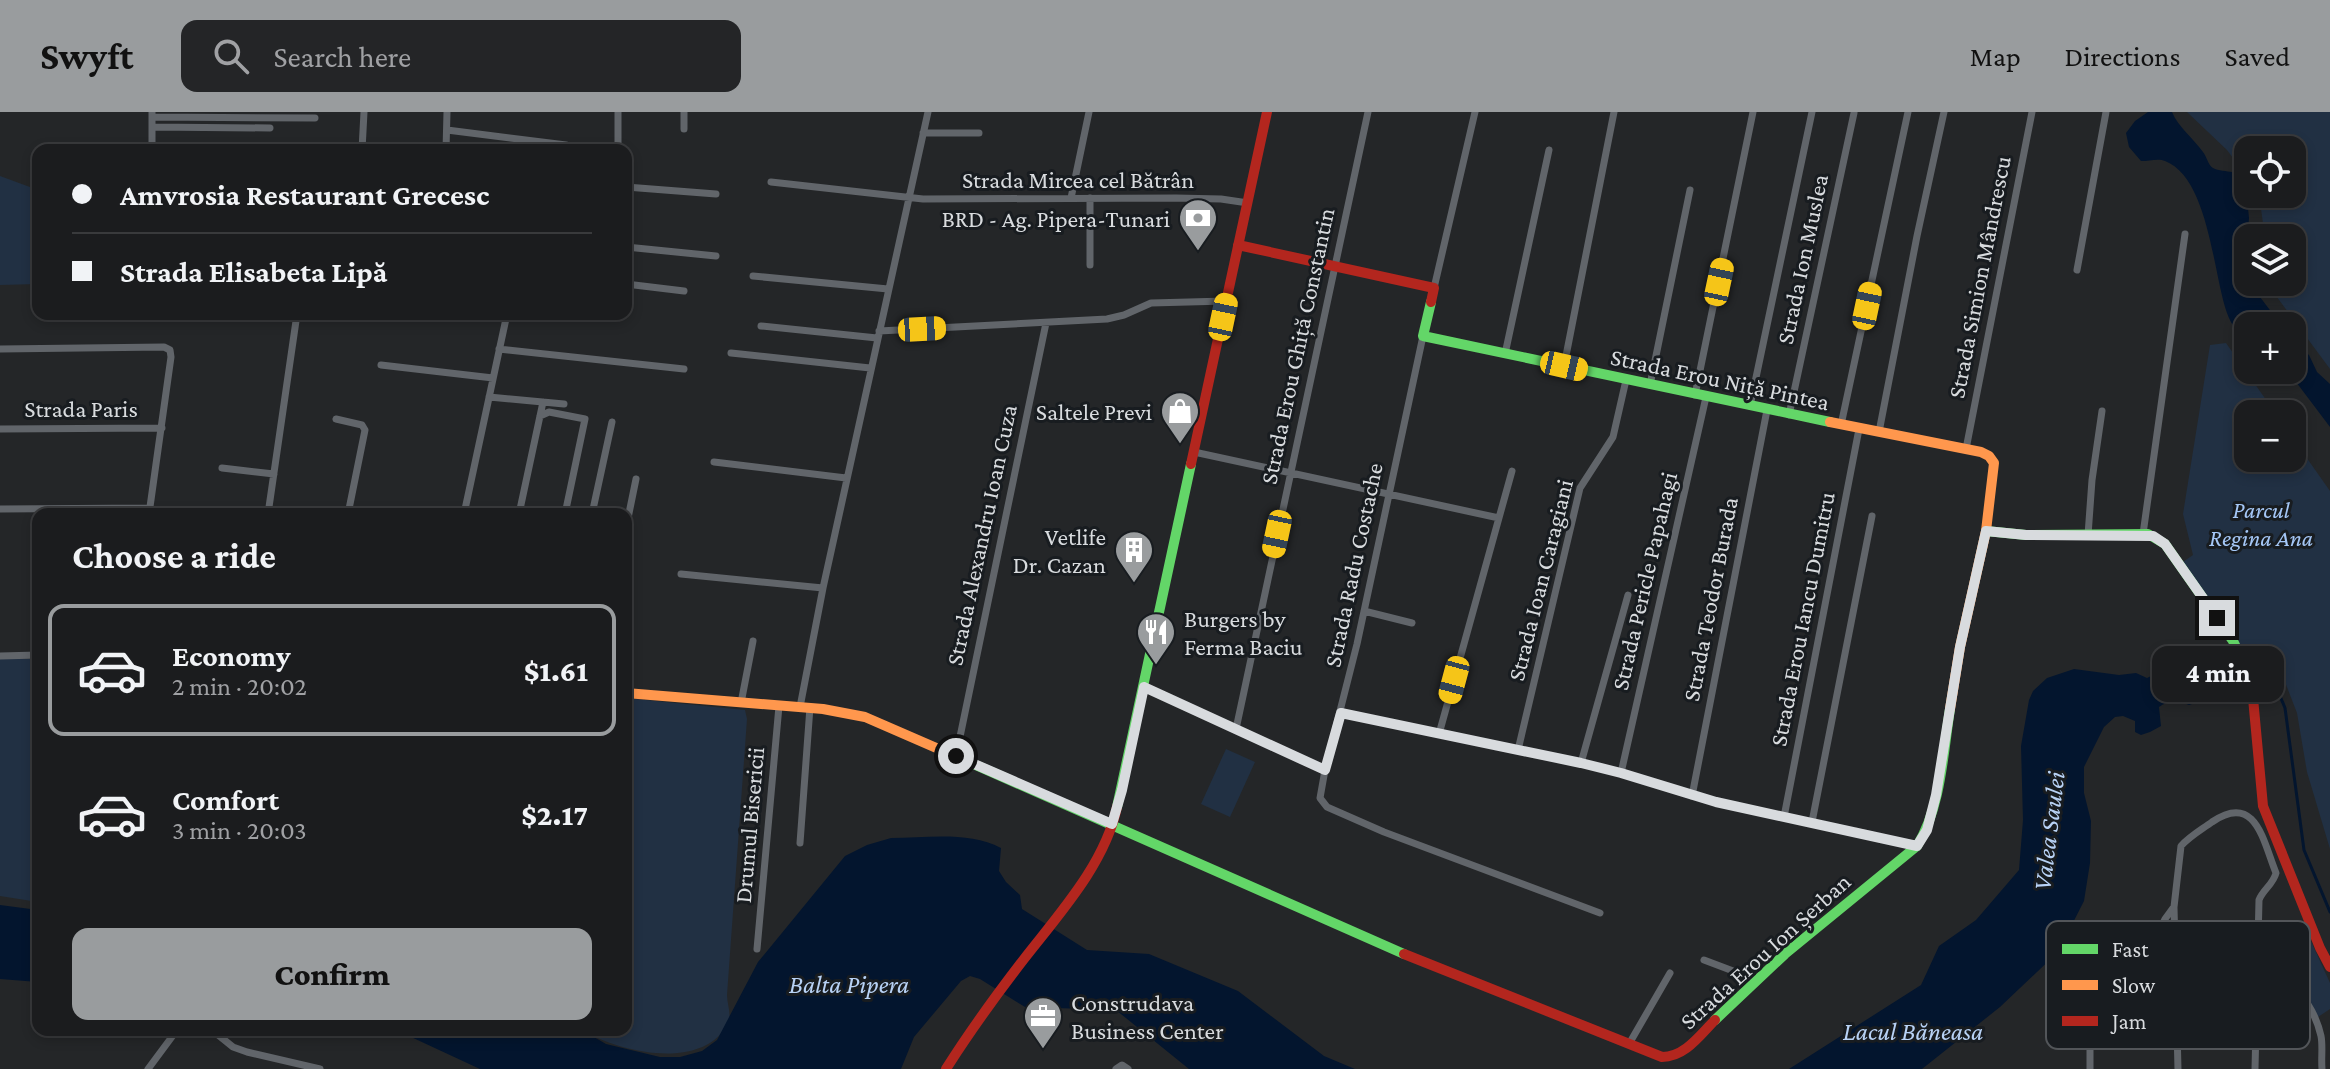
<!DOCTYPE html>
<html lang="en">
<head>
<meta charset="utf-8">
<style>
  body { margin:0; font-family:"Crimson Pro",serif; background:#242527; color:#f1f3f6; height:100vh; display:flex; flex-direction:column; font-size:30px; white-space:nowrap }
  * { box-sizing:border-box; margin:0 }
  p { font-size:26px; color:#a0a1a4 }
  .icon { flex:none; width:44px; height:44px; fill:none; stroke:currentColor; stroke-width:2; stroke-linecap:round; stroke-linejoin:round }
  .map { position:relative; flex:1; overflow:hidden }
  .details { position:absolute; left:32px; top:396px; width:600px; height:528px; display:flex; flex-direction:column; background:#1b1c1e; border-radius:16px; box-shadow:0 4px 12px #0003,0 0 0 2px #393a3c }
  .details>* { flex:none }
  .top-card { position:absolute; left:32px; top:32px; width:600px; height:176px; border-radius:16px; box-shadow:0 4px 12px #0003,0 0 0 2px #393a3c; display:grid; align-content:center; height:176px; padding:0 40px; background:#1b1c1e }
  .fabs { position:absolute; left:2234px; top:24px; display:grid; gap:16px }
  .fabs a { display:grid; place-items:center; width:72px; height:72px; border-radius:16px; background:#1b1c1e; box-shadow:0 4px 12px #0003,0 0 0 2px #393a3c; font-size:40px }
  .end { position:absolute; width:36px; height:36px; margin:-18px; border:10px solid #d8dbde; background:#111; box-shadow:0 0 0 4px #111 }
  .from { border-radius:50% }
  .bubble { position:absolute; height:56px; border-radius:16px; background:#1b1c1e; box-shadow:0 4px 12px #0003,0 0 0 2px #393a3c; font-size:26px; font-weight:800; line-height:56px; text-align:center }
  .car { position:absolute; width:24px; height:48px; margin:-24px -12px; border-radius:10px; box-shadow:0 0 6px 2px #0007; background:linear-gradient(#f5c518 24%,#345 0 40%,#f5c518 0 76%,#345 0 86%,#f5c518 0) }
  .top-card b { display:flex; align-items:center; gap:28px; height:76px; font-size:30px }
  .top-card b+b { border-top:2px solid #393a3c }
  .top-card i { width:20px; height:20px; background:#f1f3f6 }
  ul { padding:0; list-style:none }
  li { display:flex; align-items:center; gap:24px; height:132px; margin:0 16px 12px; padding:0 24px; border:4px solid transparent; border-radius:16px }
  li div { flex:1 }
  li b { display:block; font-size:30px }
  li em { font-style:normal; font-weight:800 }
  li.selected { border-color:#999c9e }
  li>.icon { width:72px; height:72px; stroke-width:1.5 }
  h2 { padding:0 40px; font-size:36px; line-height:96px }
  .action { display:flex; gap:16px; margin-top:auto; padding:16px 40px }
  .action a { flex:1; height:92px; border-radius:16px; background:#999c9e; color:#111; font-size:32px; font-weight:800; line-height:92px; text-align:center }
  header { display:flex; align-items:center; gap:48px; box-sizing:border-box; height:112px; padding:0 40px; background:#999c9e; color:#111 }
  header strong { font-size:38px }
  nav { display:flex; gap:44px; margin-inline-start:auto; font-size:28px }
  .search { width:560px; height:72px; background:#242527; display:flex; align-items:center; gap:20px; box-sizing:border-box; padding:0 28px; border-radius:16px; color:#a0a1a4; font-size:30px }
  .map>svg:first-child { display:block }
  .green { fill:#213043 }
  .water { fill:#03152e }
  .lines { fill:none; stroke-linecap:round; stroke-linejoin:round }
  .stream { stroke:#03152e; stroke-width:3 }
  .street { stroke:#61656a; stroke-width:7 }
  .fast { stroke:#63d668; stroke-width:10 }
  .slow { stroke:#ff974d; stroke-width:10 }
  .jam { stroke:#b3261e; stroke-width:10 }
  .route { stroke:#d8dbde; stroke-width:10 }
  .labels { text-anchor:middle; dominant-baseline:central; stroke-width:6; stroke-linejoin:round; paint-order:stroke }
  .street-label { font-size:24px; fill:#d8dbde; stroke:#181c20 }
  .poi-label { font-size:24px; fill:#d8dbde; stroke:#181c20; text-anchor:end }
  .park-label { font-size:24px; font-style:italic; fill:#a5c7f6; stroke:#181c20 }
  .water-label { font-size:26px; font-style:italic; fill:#b8d2f5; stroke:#181c20 }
  .key { fill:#181c20; stroke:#525559; stroke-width:2 }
  .key-label { font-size:22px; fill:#d8dbde }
</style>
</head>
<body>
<header>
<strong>Swyft</strong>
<div class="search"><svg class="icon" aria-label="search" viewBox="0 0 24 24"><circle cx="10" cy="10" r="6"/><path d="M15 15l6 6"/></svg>Search here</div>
<nav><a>Map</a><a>Directions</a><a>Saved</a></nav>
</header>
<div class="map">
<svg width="2330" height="957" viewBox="0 0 2330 957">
  <rect width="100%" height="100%" fill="#242628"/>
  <!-- green -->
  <path class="green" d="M2187,0H2330V257L2268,173V170H2292V126H2265L2259,82H2292V38H2248V66L2227,38Z
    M0,64L38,78V172L0,173Z
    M2226,231L2276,302H2248V346H2292V325L2330,379V737L2307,660L2297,601L2275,544L2256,555L2180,452L2193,443L2183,402L2210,233Z
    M0,547H38V790L0,784Z
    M626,586L745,598L747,607L727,883C727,891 731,901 729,908C729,909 723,918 723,919C694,957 619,940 582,918H626Z
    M1226,637L1255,650L1230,705L1201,692Z
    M2305,816L2330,871V897L2318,905L2288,853L2283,827Z"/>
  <!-- water -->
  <path class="water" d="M2148,0H2172C2178,15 2194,27 2203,40C2207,45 2208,53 2213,56C2218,59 2227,59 2232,60L2247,86L2249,106L2246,137L2248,170H2254L2260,185L2282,214H2248V231C2239,222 2231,213 2227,201C2213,162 2209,66 2165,49C2159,46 2149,49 2141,49L2129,35L2126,21L2135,9Z
    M2292,228L2309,243L2317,260L2330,272V315L2287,258H2292Z
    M2191,550L2208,555L2212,575L2195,591L2189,593C2178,589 2169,588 2159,595L2161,614L2150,620L2141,623L2135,620V609L2123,604L2115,605L2104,615L2084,655V681L2091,709L2090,751L2084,789L2058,840L2000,895L1922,957H1789L1921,873L1939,834L1976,808L2019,758L2023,708L2021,634L2029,588L2033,579L2047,566L2074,557L2119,563L2136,561L2147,566L2175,552Z
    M891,726C927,726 969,719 1001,736L999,759L1006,770L1020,783L1022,797L1087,838L1149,842L1238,879L1324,944L1355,957H1189L1116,898L1025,895L980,867L970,864L961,869L914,925L901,957H480L396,918H582L606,932L660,945H680L702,939L717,928L758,850L845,744L867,733Z
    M0,793L38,798V870L0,867Z"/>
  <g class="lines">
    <!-- stream -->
    <path class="stream" d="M2208,564L2220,562
      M2263,569C2277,575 2280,583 2285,596L2304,738L2330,800"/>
    <!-- street -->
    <path class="street" d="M684,0V17
      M152,5L315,6
      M152,15L270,16
      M447,18L566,33
      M923,21H979
      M152,38V0
      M362,38L364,0
      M446,38L447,0
      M618,38V0
      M771,70L923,87L1176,86L1221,87L1248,91
      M626,75L716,82
      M1071,86L1089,0
      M626,135L716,144
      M1090,153V86
      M2077,158L2106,0
      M753,164L888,177
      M626,172L684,179
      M1434,176L1475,0
      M761,214L877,226
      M879,219L1107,207L1124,203L1151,191L1226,189
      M1423,224L1357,532L1325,658L1320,686L1327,695L1384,720L1600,801
      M0,237L164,235L170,238L171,245L149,402
      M499,237L684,257
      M731,241L870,256
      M1505,242L1549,38
      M381,253L493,266
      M1564,254L1614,0
      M1650,273L1690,78
      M1695,283L1753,0
      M489,285L564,292
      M1750,294L1812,0
      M1789,303L1854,1
      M540,304L549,300L585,307L565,402
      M336,307L362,313L365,318L348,402
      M1841,313L1908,0
      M0,317L162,316
      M1879,320L1917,124L1944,0
      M1966,337L2032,0
      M1194,340L1499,406
      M714,350L846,366
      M222,356L274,362
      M0,397L150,396
      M268,402L297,202
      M410,402L411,400
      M464,402L507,202
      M519,402L543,290
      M592,402L612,310
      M626,416L636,367
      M2143,422L2185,122
      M2088,423L2092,368L2102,299
      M681,462L823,476
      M1364,499L1412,511
      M0,544L38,543
      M1144,575L1325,658
      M741,591L753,529
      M800,595L823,476L928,0
      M1341,601L1581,651L1621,661L1716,690L1917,734
      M1236,617L1368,0
      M1439,622L1512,359
      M1518,638L1580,376L1613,325L1626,268
      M956,644L1046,211
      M1581,651L1628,483
      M1621,661L1706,285
      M1692,684L1767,298
      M1784,705L1859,317
      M1812,710L1872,404
      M800,731L810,595
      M757,837L779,594
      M1704,848L1757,868
      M2256,874C2268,875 2284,874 2295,879C2308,886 2318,910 2321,924C2323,934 2321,946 2322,957
      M212,918L233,935L247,940L320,957
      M1629,932L1670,861
      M148,957L177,918
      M1116,957L1122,953L1128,957
      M2090,957V931L2094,920L2116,895L2136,864L2165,807L2173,796
      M2178,957L2174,795L2181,734C2190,724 2201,718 2212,710C2256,680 2263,729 2276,761C2273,773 2263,777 2259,788L2255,957"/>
    <!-- fast -->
    <path class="fast" d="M1431,190L1423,224L1830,310
      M1986,419L2026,423L2148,422L2165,432L2233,529L2248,560L2253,586
      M971,651L1404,842
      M1117,695L1191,352
      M1715,908L1785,842L1917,734C1941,695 1943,642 1950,597"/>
    <!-- slow -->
    <path class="slow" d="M1830,310L1981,340L1989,344L1994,351L1986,419L1960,535L1950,597
      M626,581L823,597L865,605L971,651"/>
    <!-- jam -->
    <path class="jam" d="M1238,133L1434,176L1431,190
      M1191,352L1267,0
      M2253,586L2263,694L2320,836L2330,855
      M1404,842L1662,945C1685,945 1700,923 1715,908
      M946,957C970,919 997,882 1024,847C1059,802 1105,752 1117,695"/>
  </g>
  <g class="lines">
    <!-- route -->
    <path class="route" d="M956,644L1112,712L1122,678L1144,575L1325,658L1341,601L1581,651L1621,661L1716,690L1917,734L1927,718L1936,683L1960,535L1986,419L2026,423L2153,424L2165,432L2217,506"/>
  </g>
  <!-- icons -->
  <defs>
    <symbol id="bank-pin" viewBox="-11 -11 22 30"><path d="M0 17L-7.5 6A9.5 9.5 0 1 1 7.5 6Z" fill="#999c9e" stroke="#181c20"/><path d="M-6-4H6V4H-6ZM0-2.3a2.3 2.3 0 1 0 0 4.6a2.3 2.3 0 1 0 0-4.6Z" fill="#fff"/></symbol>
    <symbol id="shop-pin" viewBox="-11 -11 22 30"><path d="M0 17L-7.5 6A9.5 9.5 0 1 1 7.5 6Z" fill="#999c9e" stroke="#181c20"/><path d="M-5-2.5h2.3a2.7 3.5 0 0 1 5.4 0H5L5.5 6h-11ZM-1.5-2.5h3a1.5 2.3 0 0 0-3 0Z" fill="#fff"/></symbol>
    <symbol id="building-pin" viewBox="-11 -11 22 30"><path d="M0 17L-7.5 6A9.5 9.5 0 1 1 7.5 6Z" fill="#999c9e" stroke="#181c20"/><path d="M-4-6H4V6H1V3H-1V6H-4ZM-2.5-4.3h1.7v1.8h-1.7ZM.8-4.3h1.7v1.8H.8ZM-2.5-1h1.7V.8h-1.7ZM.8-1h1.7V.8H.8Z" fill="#fff"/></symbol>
    <symbol id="restaurant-pin" viewBox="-11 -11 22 30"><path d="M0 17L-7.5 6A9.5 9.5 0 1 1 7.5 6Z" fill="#999c9e" stroke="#181c20"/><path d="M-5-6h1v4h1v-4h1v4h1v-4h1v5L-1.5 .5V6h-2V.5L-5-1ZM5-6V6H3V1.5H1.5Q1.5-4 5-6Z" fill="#fff"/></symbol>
    <symbol id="office-pin" viewBox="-11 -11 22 30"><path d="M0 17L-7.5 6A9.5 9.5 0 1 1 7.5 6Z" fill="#999c9e" stroke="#181c20"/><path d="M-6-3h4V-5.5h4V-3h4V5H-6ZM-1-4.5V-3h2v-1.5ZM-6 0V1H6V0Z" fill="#fff"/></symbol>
  </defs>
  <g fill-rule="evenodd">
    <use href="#bank-pin" x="1176" y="84" width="44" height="60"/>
    <use href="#shop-pin" x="1158" y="277" width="44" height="60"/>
    <use href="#building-pin" x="1112" y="416" width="44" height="60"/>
    <use href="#restaurant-pin" x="1134" y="498" width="44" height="60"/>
    <use href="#office-pin" x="1021" y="882" width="44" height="60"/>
  </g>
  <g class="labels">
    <!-- street labels -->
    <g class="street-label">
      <text x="1078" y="67">Strada Mircea cel Bătrân</text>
      <text transform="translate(1802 147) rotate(-78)">Strada Ion Muslea</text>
      <text transform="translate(1979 165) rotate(-79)">Strada Simion Mândrescu</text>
      <text transform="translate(1297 234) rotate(-78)">Strada Erou Ghiță Constantin</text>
      <text transform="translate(1720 267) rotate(12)">Strada Erou Niță Pintea</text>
      <text x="81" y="296">Strada Paris</text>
      <text transform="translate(981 423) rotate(-78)">Strada Alexandru Ioan Cuza</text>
      <text transform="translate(1353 453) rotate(-78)">Strada Radu Costache</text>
      <text transform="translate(1540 468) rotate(-76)">Strada Ioan Caragiani</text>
      <text transform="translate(1644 469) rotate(-77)">Strada Pericle Papahagi</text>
      <text transform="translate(1710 487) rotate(-79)">Strada Teodor Burada</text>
      <text transform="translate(1802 507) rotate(-79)">Strada Erou Iancu Dumitru</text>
      <text transform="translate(749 713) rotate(-85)">Drumul Bisericii</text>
      <text transform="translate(1765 839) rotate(-42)">Strada Erou Ion Șerban</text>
    </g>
    <!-- poi labels -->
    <g class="poi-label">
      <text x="1170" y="106">BRD - Ag. Pipera-Tunari</text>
      <text x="1152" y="299">Saltele Previ</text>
      <text x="1106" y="424">Vetlife<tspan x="1106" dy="28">Dr. Cazan</tspan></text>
      <text x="1184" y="506" text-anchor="start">Burgers by<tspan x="1184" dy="28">Ferma Baciu</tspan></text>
      <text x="1071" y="890" text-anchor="start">Construdava<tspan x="1071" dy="28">Business Center</tspan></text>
    </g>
    <!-- park labels -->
    <g class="park-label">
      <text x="2261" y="397">Parcul<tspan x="2261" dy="28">Regina Ana</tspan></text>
    </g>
    <!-- water labels -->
    <g class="water-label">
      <text transform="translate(2049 719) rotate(-83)">Valea Saulei</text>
      <text x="849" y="872">Balta Pipera</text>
      <text x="1913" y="919">Lacul Băneasa</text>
    </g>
  </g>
  <!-- legend -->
  <rect x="2046" y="809" width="264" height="128" rx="12" class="key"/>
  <rect x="2062" y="832" width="36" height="10" fill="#63d668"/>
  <rect x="2062" y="868" width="36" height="10" fill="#ff974d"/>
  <rect x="2062" y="904" width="36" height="10" fill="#b3261e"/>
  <g class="key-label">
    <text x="2112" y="845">Fast</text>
    <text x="2112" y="881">Slow</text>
    <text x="2112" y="917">Jam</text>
  </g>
</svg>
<div class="fabs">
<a><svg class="icon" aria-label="locate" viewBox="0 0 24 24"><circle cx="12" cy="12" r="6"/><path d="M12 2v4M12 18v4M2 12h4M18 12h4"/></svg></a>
<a><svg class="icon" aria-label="layers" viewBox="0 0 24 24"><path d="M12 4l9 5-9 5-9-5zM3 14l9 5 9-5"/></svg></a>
<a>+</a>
<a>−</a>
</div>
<i class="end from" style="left:956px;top:644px"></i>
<i class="end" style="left:2217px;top:506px"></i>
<div class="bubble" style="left:2152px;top:534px;width:132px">4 min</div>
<i class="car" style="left:1719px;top:170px;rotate:12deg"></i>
<i class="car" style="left:1867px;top:194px;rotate:12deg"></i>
<i class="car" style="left:1223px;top:205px;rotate:12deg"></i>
<i class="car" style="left:922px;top:217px;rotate:87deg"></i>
<i class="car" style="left:1564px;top:254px;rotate:103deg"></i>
<i class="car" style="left:1277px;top:422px;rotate:192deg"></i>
<i class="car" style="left:1454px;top:568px;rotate:195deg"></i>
<div class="top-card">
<b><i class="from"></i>Amvrosia Restaurant Grecesc</b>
<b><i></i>Strada Elisabeta Lipă</b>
</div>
<section class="details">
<h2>Choose a ride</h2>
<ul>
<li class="selected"><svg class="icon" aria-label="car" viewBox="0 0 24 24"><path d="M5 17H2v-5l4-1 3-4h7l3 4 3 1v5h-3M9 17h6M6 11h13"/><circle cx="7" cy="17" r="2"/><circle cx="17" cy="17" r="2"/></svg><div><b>Economy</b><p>2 min · 20:02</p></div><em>$1.61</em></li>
<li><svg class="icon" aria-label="car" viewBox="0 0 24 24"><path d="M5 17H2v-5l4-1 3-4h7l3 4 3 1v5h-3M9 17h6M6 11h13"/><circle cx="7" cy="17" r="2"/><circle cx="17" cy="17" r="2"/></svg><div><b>Comfort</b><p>3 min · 20:03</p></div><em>$2.17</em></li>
</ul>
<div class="action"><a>Confirm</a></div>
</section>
</div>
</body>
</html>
